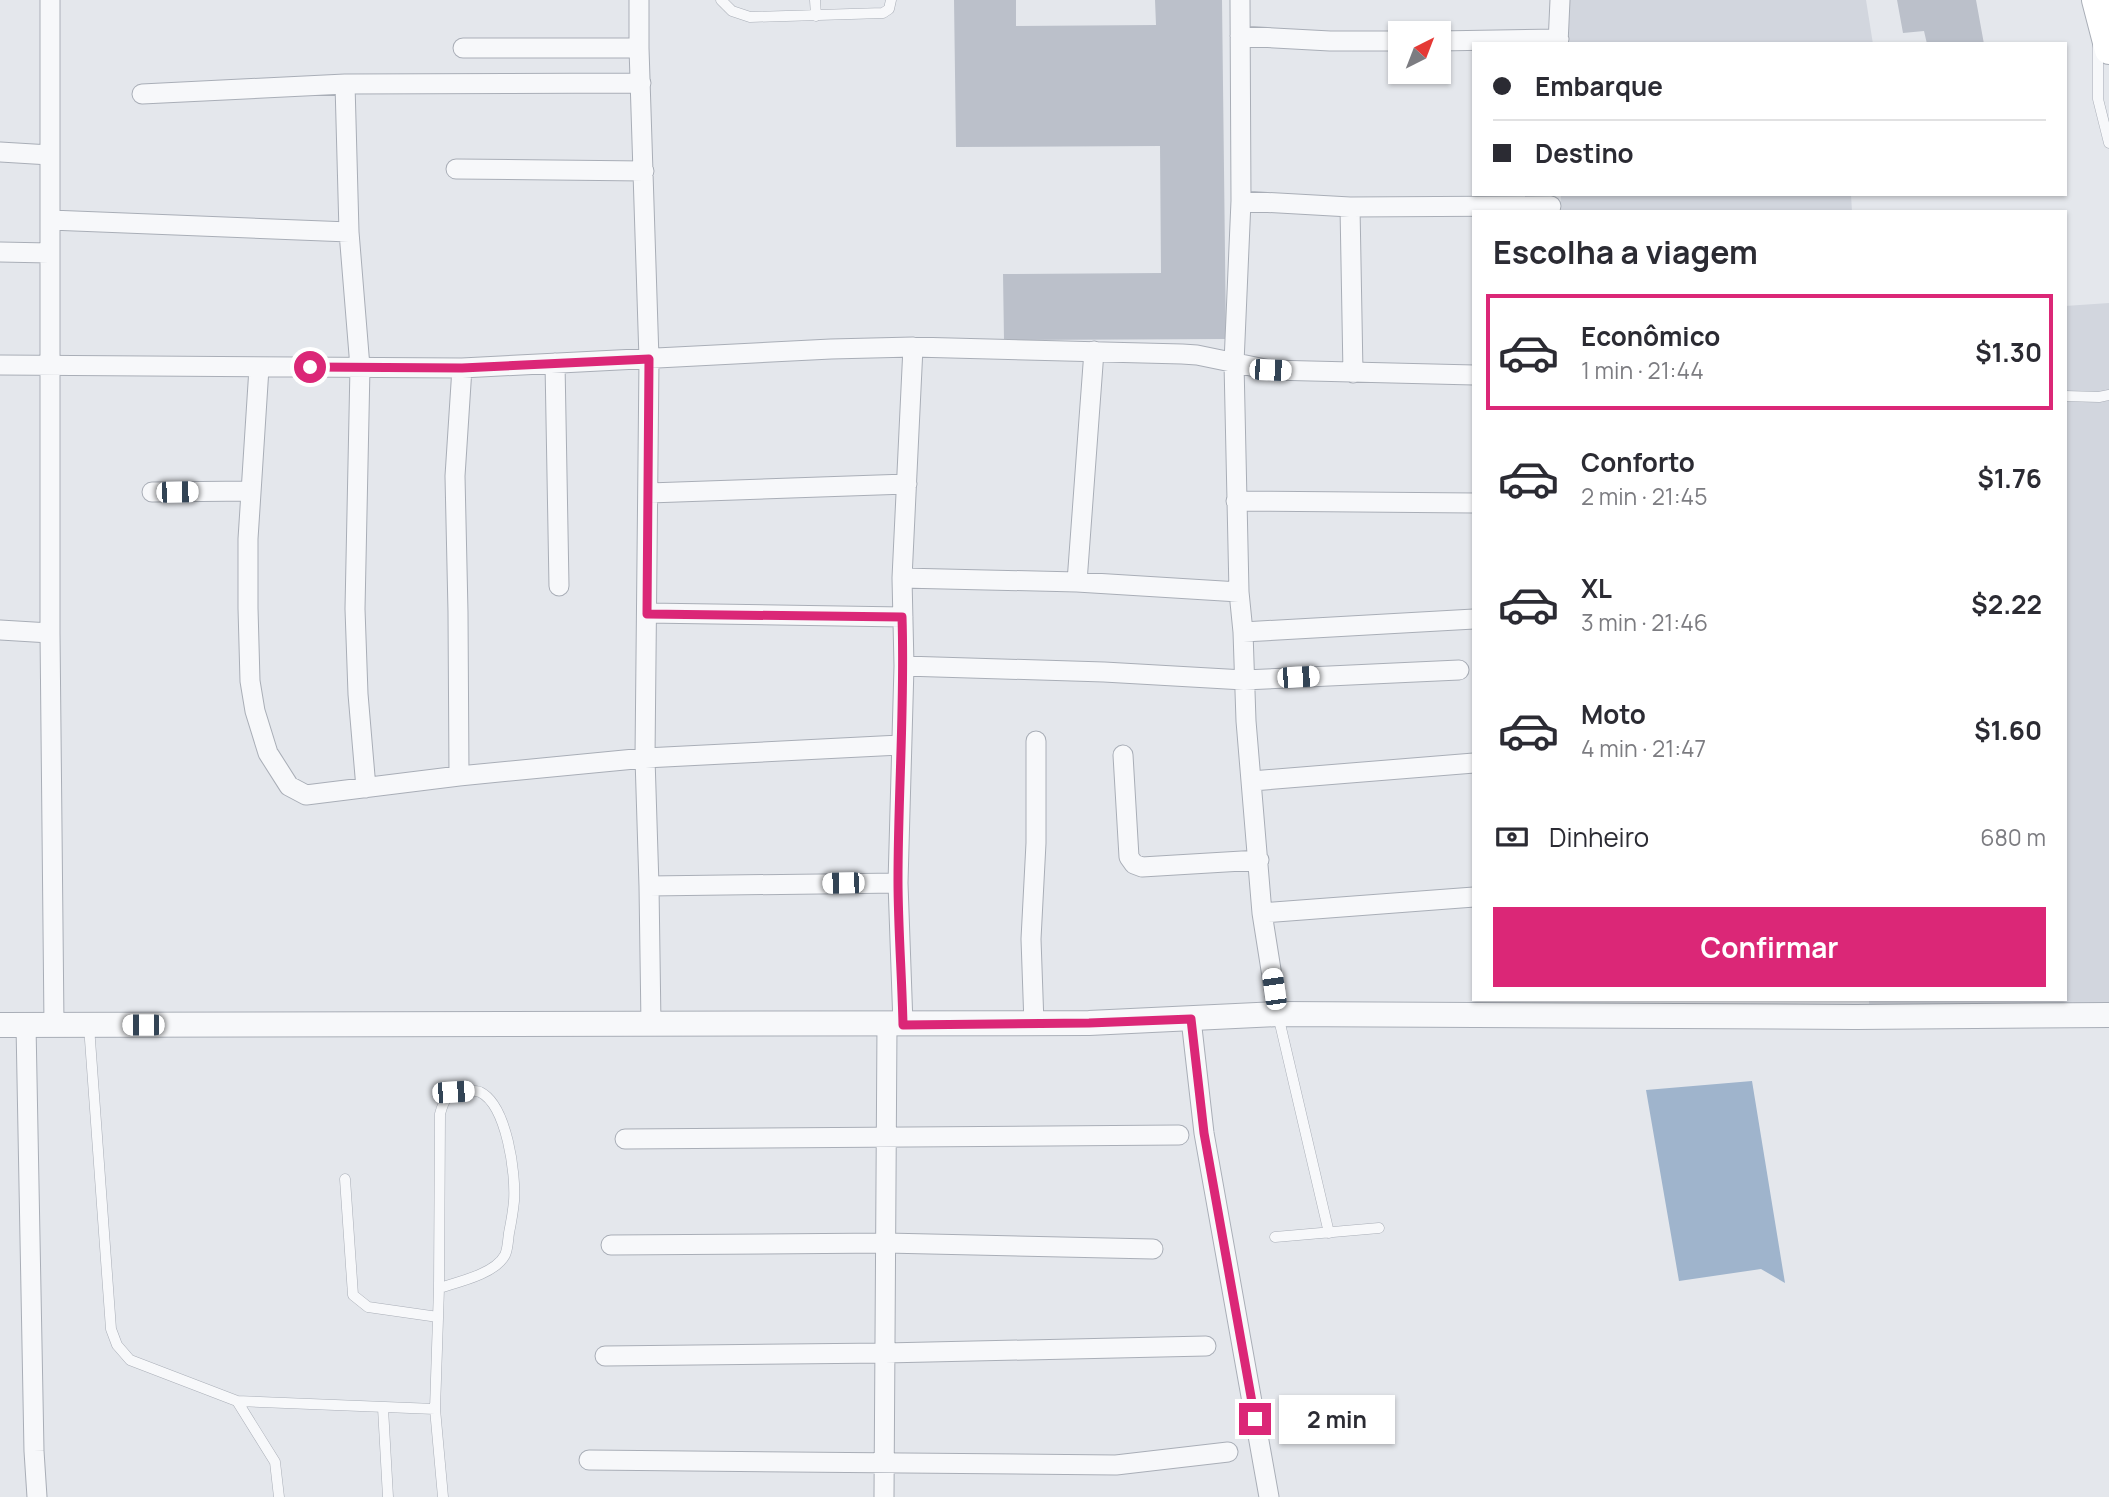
<!DOCTYPE html>
<html lang="pt">
<head>
<meta charset="utf-8">
<style>
  body { margin:0; font-family:Manrope,sans-serif; background:#f7f7f7; color:#2b2b33; height:100vh; display:flex; flex-direction:column; font-size:26px; white-space:nowrap }
  * { box-sizing:border-box; margin:0 }
  p { font-size:23px; color:#7c7c81 }
  .icon { flex:none; width:38px; height:38px; fill:none; stroke:currentColor; stroke-width:2; stroke-linecap:round; stroke-linejoin:round }
  .map { position:relative; flex:1; overflow:hidden }
  .side { position:absolute; left:1472px; top:210px; width:595px; height:791px; display:flex; flex-direction:column; background:#fff; border-radius:0px; box-shadow:0 2px 5px #0004 }
  .side>* { flex:none }
  .hud { position:absolute; left:1472px; top:42px; width:595px; height:154px; border-radius:0px; box-shadow:0 2px 5px #0004; display:grid; align-content:center; height:154px; padding:0 21px; background:#fff }
  .needle { width:46px; rotate:42deg }
  .controls { position:absolute; left:1388px; top:21px; display:grid; gap:14px }
  .controls a { display:grid; place-items:center; width:63px; height:63px; border-radius:0px; background:#fff; box-shadow:0 2px 5px #0004; font-size:35px }
  .end { position:absolute; width:32px; height:32px; margin:-16px; border:9px solid #db2777; background:#fff; box-shadow:0 0 0 4px #fff }
  .from { border-radius:50% }
  .bubble { position:absolute; height:49px; border-radius:0px; background:#fff; box-shadow:0 2px 5px #0004; font-size:23px; font-weight:700; line-height:49px; text-align:center }
  .car { position:absolute; width:21px; height:42px; margin:-21px -10px; border-radius:9px; box-shadow:0 0 5px 2px #0007; background:linear-gradient(#fff 24%,#345 0 40%,#fff 0 76%,#345 0 86%,#fff 0) }
  .hud b { display:flex; align-items:center; gap:24px; height:66px; font-size:26px }
  .hud b+b { border-top:2px solid #e1e1e2 }
  .hud i { width:18px; height:18px; background:#2b2b33 }
  ul { padding:0; list-style:none }
  li { display:flex; align-items:center; gap:21px; height:116px; margin:0 14px 10px; padding:0 7px; border:4px solid transparent; border-radius:0px }
  li div { flex:1 }
  li b { display:block; font-size:26px }
  li em { font-style:normal; font-weight:700 }
  li.selected { border-color:#db2777 }
  li>.icon { width:63px; height:63px; stroke-width:1.5 }
  h2 { padding:0 21px; font-size:32px; line-height:84px }
  .pay { display:flex; align-items:center; gap:18px; height:77px; padding:0 21px; font-size:26px }
  .pay p { margin-inline-start:auto }
  .primary-button { display:flex; gap:14px; margin-top:auto; padding:14px 21px }
  .primary-button a { flex:1; height:80px; border-radius:0px; background:#db2777; color:#fff; font-size:28px; font-weight:700; line-height:80px; text-align:center }
  .map>svg:first-child { display:block }
  .built { fill:#d2d6de }
  .water { fill:#9fb4cc }
  .building { fill:#bbc0ca }
  .lines { fill:none; stroke-linecap:round; stroke-linejoin:round }
  .service-casing { stroke:#a9aeb7; stroke-width:11 }
  .minor-casing { stroke:#a9aeb7; stroke-width:21 }
  .tertiary-casing { stroke:#a9aeb7; stroke-width:26 }
  .secondary-casing { stroke:#a9aeb7; stroke-width:30 }
  .service { stroke:#f7f8fa; stroke-width:10 }
  .minor { stroke:#f7f8fa; stroke-width:19 }
  .tertiary { stroke:#f7f8fa; stroke-width:24 }
  .secondary { stroke:#fff; stroke-width:28 }
  .route { stroke:#db2777; stroke-width:9 }
</style>
</head>
<body>
<div class="map">
<svg width="2109" height="1497" viewBox="0 0 2109 1497">
  <rect width="100%" height="100%" fill="#e4e7ec"/>
  <!-- built -->
  <path class="built" d="M1570,0H1866L1873,44H1568Z
    M1561,194H1851L1852,212H1560Z
    M2109,303V1008L1869,1006V999H2065V306Z"/>
  <!-- water -->
  <path class="water" d="M1752,1081L1785,1283L1761,1269L1679,1281L1646,1090Z"/>
  <!-- building -->
  <path class="building" d="M954,0H1016V26L1156,25L1155,0H1222L1226,339L1004,340L1003,274L1161,273L1160,146L956,147Z
    M1897,0H1976L1984,44H1927L1924,31L1903,33Z"/>
  <g class="lines">
    <defs>
      <path id="service" d="M721,0L732,11L750,17L883,13L889,9L891,0
        M815,0L816,16
        M2098,45V99L2109,143
        M2065,396L2099,397L2109,395
        M1278,1015L1329,1233
        M89,1026L111,1329L117,1345L130,1360L237,1401L435,1409
        M345,1179L353,1295L368,1307L438,1317
        M1275,1237L1379,1228
        M439,1288C458,1282 495,1274 505,1255C508,1249 508,1239 509,1233C511,1223 513,1212 514,1201C516,1174 507,1105 480,1092C475,1090 469,1091 464,1091C447,1093 444,1099 440,1114L439,1288L435,1409L443,1497
        M237,1401L275,1462L279,1497
        M383,1408L388,1497"/>
      <path id="minor" d="M50,0V633L54,1025
        M639,0V48L649,359L645,758L649,886L651,1025
        M1240,0L1241,201L1234,363L1239,592L1243,632L1246,721L1262,913L1278,1014
        M1240,36L1330,41H1400
        M1438,41L1559,39
        M1558,44L1560,0
        M463,48H639
        M345,84L349,232L360,367L355,609L358,694L366,788
        M142,94L345,84L641,83
        M0,152L50,155
        M456,169L644,171
        M1241,201L1350,207L1551,206
        M1350,207L1353,373
        M50,220L349,232
        M0,252L49,253
        M555,363L559,586
        M0,365L462,368L831,349L913,347L1182,354L1197,355L1270,370L1474,375
        M259,368L248,539V608L250,681L255,711L268,753L289,786L306,795L459,776L645,758L900,745
        M152,492L251,491
        M649,493L907,484
        M1236,501L1474,503
        M902,578L1077,582L1239,592
        M1077,582L1094,351
        M647,613L903,617
        M0,630L50,633
        M1243,632L1474,619
        M904,666L1104,672L1244,680L1459,670
        M1123,755L1129,857L1134,864L1142,867L1259,860
        M459,776L458,612L455,476L462,368
        M1252,781L1474,763
        M649,886L898,883
        M1262,913L1474,897
        M1191,1019L1204,1133L1269,1497
        M1034,1024L1031,939L1036,843V741
        M26,1025L34,1451L37,1497
        M903,1025L898,883L904,666L902,578L913,347
        M625,1139L1179,1135
        M611,1245L886,1243L1153,1249
        M605,1356L885,1353L1206,1346
        M589,1460L1116,1465L1228,1452
        M884,1497L887,1025"/>
      <path id="tertiary" d="M0,1025L1089,1023L1278,1014L1856,1017L2109,1015"/>
      <path id="secondary" d="M2096,0L2109,50"/>
    </defs>
    <!-- service casing -->
    <use href="#service" class="service-casing"/>
    <!-- minor casing -->
    <use href="#minor" class="minor-casing"/>
    <!-- tertiary casing -->
    <use href="#tertiary" class="tertiary-casing"/>
    <!-- secondary casing -->
    <use href="#secondary" class="secondary-casing"/>
    <!-- service -->
    <use href="#service" class="service"/>
    <!-- minor -->
    <use href="#minor" class="minor"/>
    <!-- tertiary -->
    <use href="#tertiary" class="tertiary"/>
    <!-- secondary -->
    <use href="#secondary" class="secondary"/>
  </g>
  <g class="lines">
    <!-- route -->
    <path class="route" d="M310,367L462,368L649,359L647,614L902,617C905,704 898,792 898,880C898,928 902,977 903,1025L1089,1023L1191,1019L1204,1133L1255,1419"/>
  </g>
</svg>
<div class="controls">
<a><svg class="needle" viewBox="-14 -14 28 28"><path d="M0-13l5 13h-10z" fill="#e53935"/><path d="M0 13l5-13h-10z" fill="#7c7c81"/></svg></a>
</div>
<i class="end from" style="left:310px;top:367px"></i>
<i class="end" style="left:1255px;top:1419px"></i>
<div class="bubble" style="left:1279px;top:1395px;width:116px">2 min</div>
<i class="car" style="left:1270px;top:370px;rotate:92deg"></i>
<i class="car" style="left:177px;top:492px;rotate:89deg"></i>
<i class="car" style="left:1298px;top:677px;rotate:87deg"></i>
<i class="car" style="left:843px;top:883px;rotate:269deg"></i>
<i class="car" style="left:1274px;top:989px;rotate:352deg"></i>
<i class="car" style="left:143px;top:1025px;rotate:270deg"></i>
<i class="car" style="left:453px;top:1092px;rotate:86deg"></i>
<div class="hud">
<b><i class="from"></i>Embarque</b>
<b><i></i>Destino</b>
</div>
<section class="side">
<h2>Escolha a viagem</h2>
<ul>
<li class="selected"><svg class="icon" aria-label="car" viewBox="0 0 24 24"><path d="M5 17H2v-5l4-1 3-4h7l3 4 3 1v5h-3M9 17h6M6 11h13"/><circle cx="7" cy="17" r="2"/><circle cx="17" cy="17" r="2"/></svg><div><b>Econômico</b><p>1 min · 21:44</p></div><em>$1.30</em></li>
<li><svg class="icon" aria-label="car" viewBox="0 0 24 24"><path d="M5 17H2v-5l4-1 3-4h7l3 4 3 1v5h-3M9 17h6M6 11h13"/><circle cx="7" cy="17" r="2"/><circle cx="17" cy="17" r="2"/></svg><div><b>Conforto</b><p>2 min · 21:45</p></div><em>$1.76</em></li>
<li><svg class="icon" aria-label="car" viewBox="0 0 24 24"><path d="M5 17H2v-5l4-1 3-4h7l3 4 3 1v5h-3M9 17h6M6 11h13"/><circle cx="7" cy="17" r="2"/><circle cx="17" cy="17" r="2"/></svg><div><b>XL</b><p>3 min · 21:46</p></div><em>$2.22</em></li>
<li><svg class="icon" aria-label="car" viewBox="0 0 24 24"><path d="M5 17H2v-5l4-1 3-4h7l3 4 3 1v5h-3M9 17h6M6 11h13"/><circle cx="7" cy="17" r="2"/><circle cx="17" cy="17" r="2"/></svg><div><b>Moto</b><p>4 min · 21:47</p></div><em>$1.60</em></li>
</ul>
<div class="pay"><svg class="icon" aria-label="cash" viewBox="0 0 24 24"><path d="M3 7h18v10H3z"/><circle cx="12" cy="12" r="2"/></svg>Dinheiro<p>680 m</p></div>
<div class="primary-button"><a>Confirmar</a></div>
</section>
</div>
</body>
</html>
